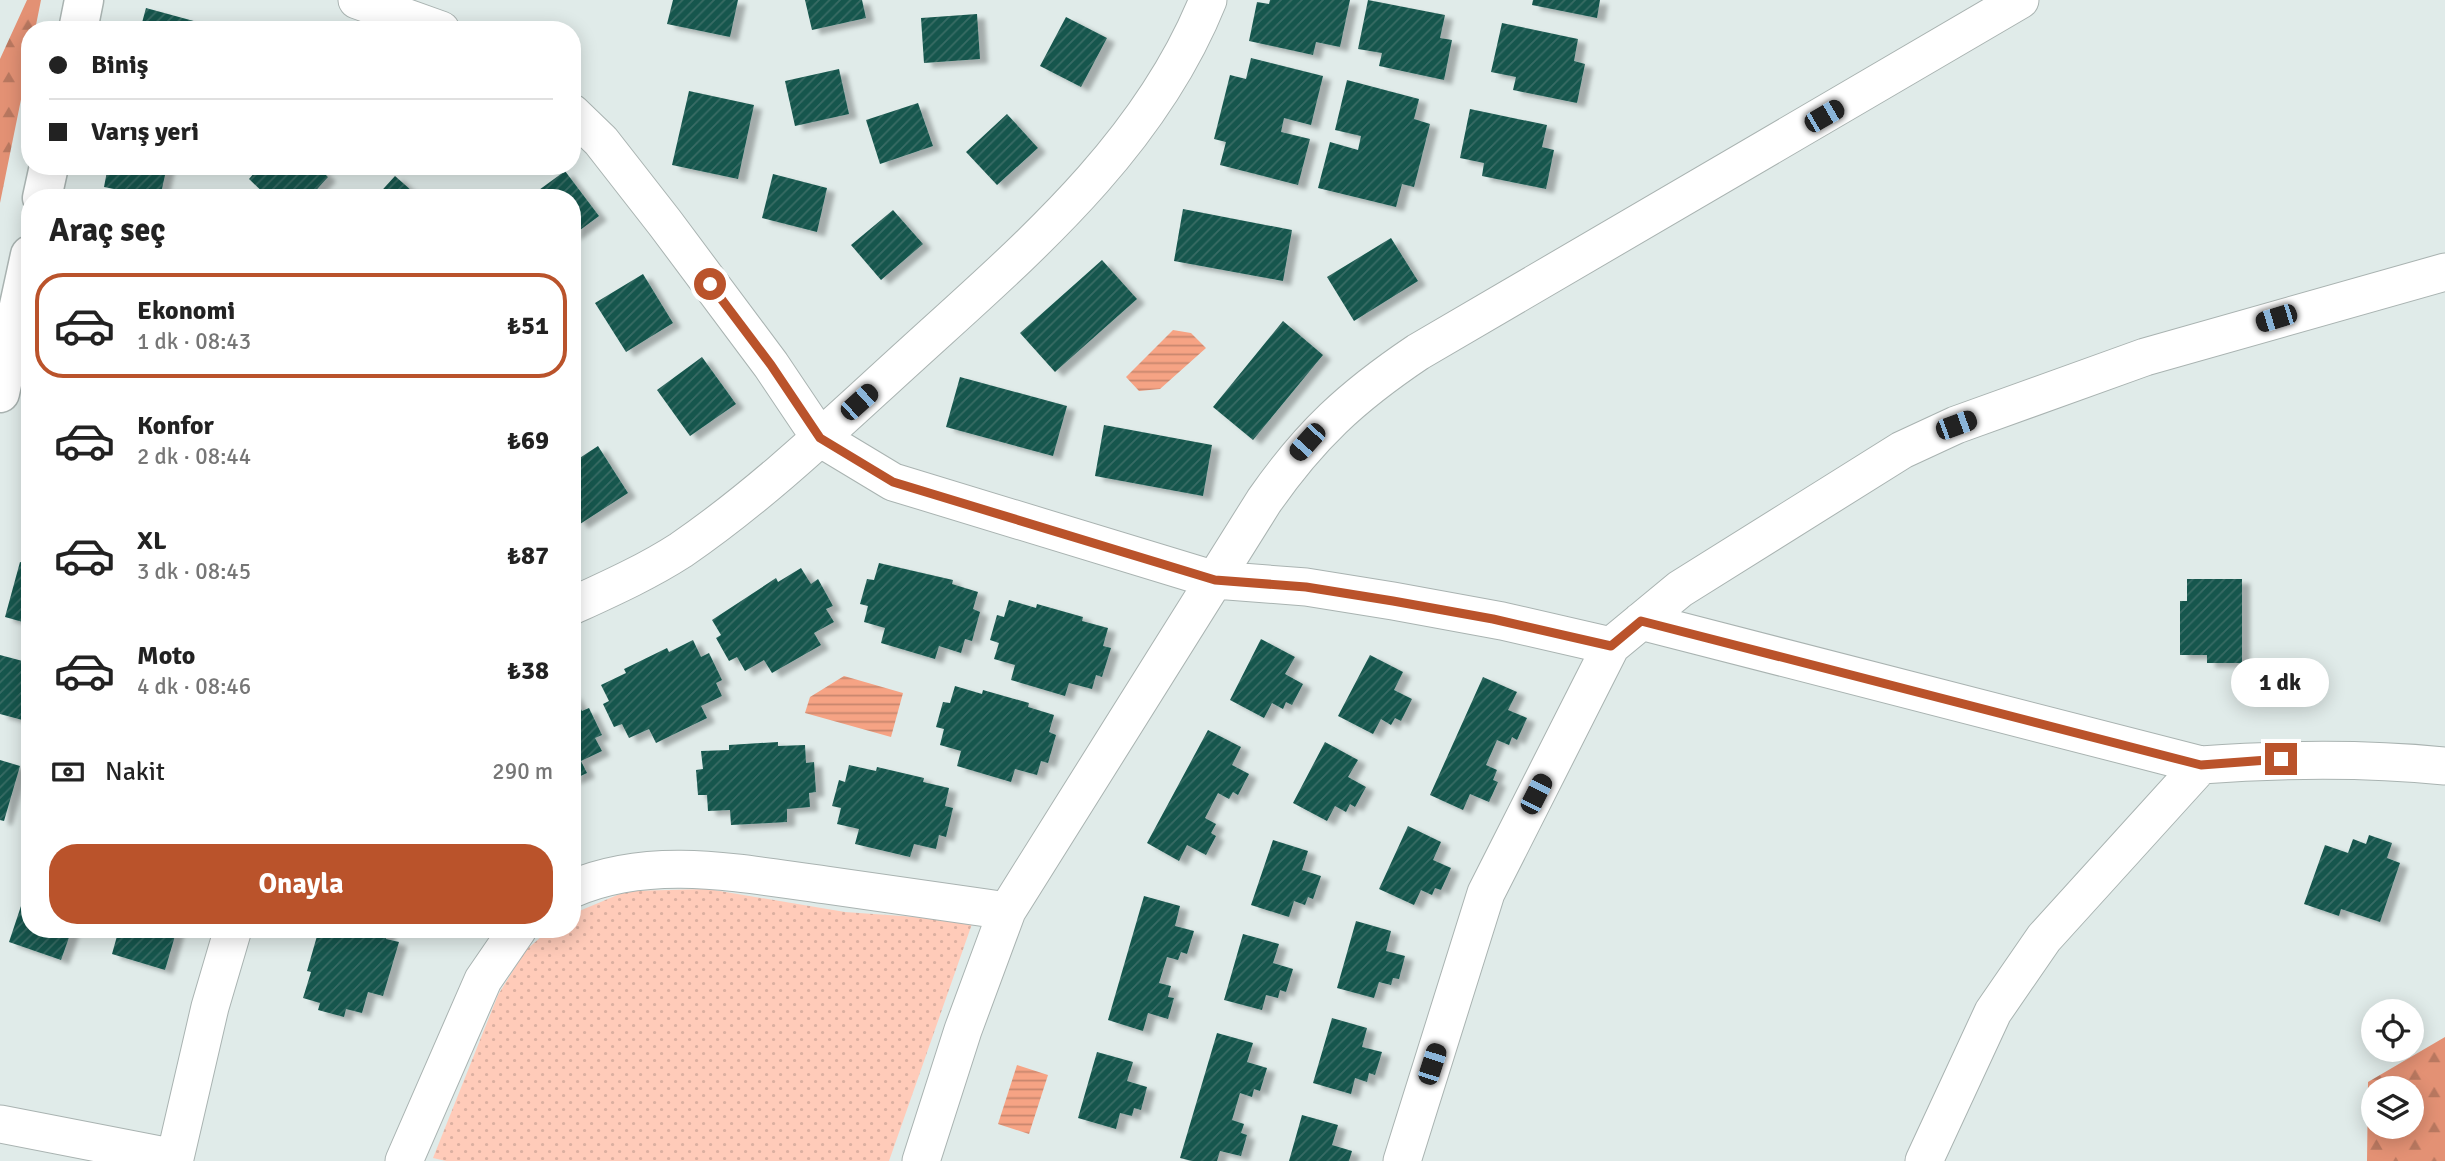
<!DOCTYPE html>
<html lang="tr">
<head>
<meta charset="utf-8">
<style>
  body { margin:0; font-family:Signika,sans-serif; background:#f6f6f6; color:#222; height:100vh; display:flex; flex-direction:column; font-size:26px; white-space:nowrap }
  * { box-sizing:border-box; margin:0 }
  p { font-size:23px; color:#767676 }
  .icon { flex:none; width:38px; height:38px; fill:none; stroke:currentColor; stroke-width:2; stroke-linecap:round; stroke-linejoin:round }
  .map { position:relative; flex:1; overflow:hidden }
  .details { position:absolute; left:21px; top:189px; width:560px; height:749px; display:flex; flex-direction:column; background:#fff; border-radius:28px; box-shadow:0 4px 18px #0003 }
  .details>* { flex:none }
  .hud { position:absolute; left:21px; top:21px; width:560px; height:154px; border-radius:28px; box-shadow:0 4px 18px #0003; display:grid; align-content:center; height:154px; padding:0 28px; background:#fff }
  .controls { position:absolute; left:2361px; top:999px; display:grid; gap:14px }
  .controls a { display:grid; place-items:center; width:63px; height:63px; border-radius:50%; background:#fff; box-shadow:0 4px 18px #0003; font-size:35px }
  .end { position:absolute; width:32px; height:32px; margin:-16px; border:9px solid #ba532b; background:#fff; box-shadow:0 0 0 4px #fff }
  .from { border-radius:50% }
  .bubble { position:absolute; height:49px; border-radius:24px; background:#fff; box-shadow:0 4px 18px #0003; font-size:23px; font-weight:700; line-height:49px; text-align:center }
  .car { position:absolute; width:21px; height:42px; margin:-21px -10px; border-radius:9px; box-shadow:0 0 5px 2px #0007; background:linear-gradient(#222 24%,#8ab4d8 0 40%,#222 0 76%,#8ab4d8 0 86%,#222 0) }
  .hud b { display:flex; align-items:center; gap:24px; height:66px; font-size:26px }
  .hud b+b { border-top:2px solid #e0e0e0 }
  .hud i { width:18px; height:18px; background:#222 }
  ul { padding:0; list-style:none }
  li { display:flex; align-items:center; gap:21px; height:105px; margin:0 14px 10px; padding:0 14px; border:4px solid transparent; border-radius:28px }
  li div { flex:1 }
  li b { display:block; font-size:26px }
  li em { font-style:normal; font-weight:700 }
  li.active { border-color:#ba532b }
  li>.icon { width:63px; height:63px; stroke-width:1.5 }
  h2 { padding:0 28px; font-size:32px; line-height:84px }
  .pay { display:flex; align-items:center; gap:18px; height:77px; padding:0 28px; font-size:26px }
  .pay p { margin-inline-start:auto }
  .cta { display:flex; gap:14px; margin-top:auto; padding:14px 28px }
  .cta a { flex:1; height:80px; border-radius:28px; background:#ba532b; color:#fff; font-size:28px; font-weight:700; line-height:80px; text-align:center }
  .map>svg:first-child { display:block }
  .green { fill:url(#green-dots) }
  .forest { fill:url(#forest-firs); fill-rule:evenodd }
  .water { fill:url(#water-rules) }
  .building { fill:url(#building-hatch); filter:url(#shadow) }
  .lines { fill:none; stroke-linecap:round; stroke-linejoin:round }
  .street-casing { stroke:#a9b3b1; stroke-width:39 }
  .secondary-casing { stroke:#a9b3b1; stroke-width:41 }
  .street { stroke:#fff; stroke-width:37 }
  .secondary { stroke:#fff; stroke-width:38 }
  .route { stroke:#ba532b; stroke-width:9 }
</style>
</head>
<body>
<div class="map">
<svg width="2445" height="1161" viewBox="0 0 2445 1161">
  <defs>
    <pattern id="green-dots" width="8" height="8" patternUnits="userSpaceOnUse" patternTransform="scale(1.75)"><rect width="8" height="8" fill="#ffcbb9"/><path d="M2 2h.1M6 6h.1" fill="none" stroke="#dbafa0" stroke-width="1.8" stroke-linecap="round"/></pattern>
    <pattern id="forest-firs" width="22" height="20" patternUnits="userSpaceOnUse" patternTransform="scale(1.75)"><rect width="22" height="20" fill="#e39174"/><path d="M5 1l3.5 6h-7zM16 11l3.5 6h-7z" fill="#b97860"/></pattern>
    <pattern id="water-rules" width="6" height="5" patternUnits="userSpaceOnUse" patternTransform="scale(1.75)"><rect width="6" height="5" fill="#f6a384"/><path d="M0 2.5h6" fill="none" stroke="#c8866d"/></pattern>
    <pattern id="building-hatch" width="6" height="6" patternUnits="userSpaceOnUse" patternTransform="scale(1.75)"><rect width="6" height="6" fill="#16564d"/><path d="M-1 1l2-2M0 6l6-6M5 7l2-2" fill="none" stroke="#396c65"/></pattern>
    <filter id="shadow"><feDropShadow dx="8" dy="4.5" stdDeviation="2" flood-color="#0004"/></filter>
  </defs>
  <rect width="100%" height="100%" fill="#e0ebe9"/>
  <!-- green -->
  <path class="green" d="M708,889L845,912L973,921L889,1161H446L433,1158L498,995L525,951L550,929H572V914L627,891Z"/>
  <!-- forest -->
  <path class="forest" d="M27,0H41L35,30H30V55L0,203V59Z
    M2445,1037V1161H2367L2368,1082ZM2373,1088H2412V1127H2373Z"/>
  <!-- water -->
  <path class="water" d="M1173,330L1191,333L1206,348L1160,389L1139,391L1126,377Z
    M844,676L903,693L891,737L805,713L810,697Z
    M1017,1065L1048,1075L1029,1134L998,1124Z"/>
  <!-- building -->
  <path class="building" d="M673,0H738L730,37L667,24Z
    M805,0H862L866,18L812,30Z
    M1270,0H1350L1340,47L1316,42L1313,55L1249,41L1257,2L1269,4Z
    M1368,0L1445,15L1440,38L1452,40L1444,80L1379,66L1382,53L1358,49Z
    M1533,0H1600L1597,18L1532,5Z
    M146,8L201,23L199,30H140Z
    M977,14L980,59L924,63L921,18Z
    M1066,17L1107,38L1081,87L1040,66Z
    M253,21L278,29V30H250Z
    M1502,23L1578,39L1574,61L1585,64L1577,103L1513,90L1516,77L1491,72Z
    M1251,58L1323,76L1311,125L1284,118L1281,132L1310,139L1298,185L1220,165L1226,142L1214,139L1230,75L1246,79Z
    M839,69L849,114L795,126L785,81Z
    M1347,80L1419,99L1414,119L1430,124L1414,187L1402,184L1396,207L1318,188L1330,142L1358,150L1361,136L1335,130Z
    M689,91L754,105L738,179L672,165Z
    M918,103L933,146L880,164L866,120Z
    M1470,109L1547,125L1542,147L1554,150L1546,189L1482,176L1484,163L1460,158Z
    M1007,114L1038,148L997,185L966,152Z
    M108,166H167L160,198L104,187Z
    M260,166H317L328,177L309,198H269L249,179Z
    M565,171L599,216L572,236V198H528Z
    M773,174L827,188L817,232L762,218Z
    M395,176L420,198H375Z
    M1183,209L1292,230L1283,281L1174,261Z
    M893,210L923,244L881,280L851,245Z
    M1391,238L1418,281L1354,321L1327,277Z
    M1102,260L1137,299L1055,372L1020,333Z
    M643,274L673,323L626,352L595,303Z
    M1283,321L1323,355L1253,440L1213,407Z
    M702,357L736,404L690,436L657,390Z
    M960,377L1067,406L1053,456L946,427Z
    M1104,425L1212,445L1203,496L1095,476Z
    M598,446L628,493L580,524L572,512V463Z
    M20,562L30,565V624L5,617Z
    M879,563L953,580L952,584L978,592L973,609L980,612L972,641L965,639L961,653L939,646L935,659L881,643L885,628L864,622L868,606L860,604L867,579L874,580Z
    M801,568L811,584L818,579L833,606L826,609L834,622L814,633L821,645L772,673L764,660L745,671L737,657L729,661L716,638L721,635L712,620L776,578L778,582Z
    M2187,579H2242V663H2207V655H2180V601H2187Z
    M1009,600L1036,608L1037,604L1083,617L1082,621L1108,628L1103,646L1111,648L1102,677L1096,675L1092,689L1069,683L1065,696L1011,680L1015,665L994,659L999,643L990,640L997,615L1004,617Z
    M1261,639L1295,657L1285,674L1303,684L1292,705L1286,702L1283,709L1272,703L1264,718L1230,700Z
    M693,640L701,657L709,653L722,680L716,683L722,696L701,706L707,718L656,743L649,729L629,738L622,724L614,727L603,704L609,701L601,685L626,673L624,669L667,648L669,652Z
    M0,655L30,663V722L0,714Z
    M1370,655L1403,672L1394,690L1412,699L1401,721L1395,718L1391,725L1381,719L1373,734L1338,716Z
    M1483,677L1517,692L1508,710L1527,718L1517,740L1512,737L1509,745L1497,740L1486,765L1497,770L1493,780L1498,782L1489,802L1470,794L1463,810L1430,795Z
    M955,686L982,694L983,690L1029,703L1028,707L1054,715L1049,732L1056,735L1048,763L1041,761L1037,775L1015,769L1011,782L957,766L961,751L940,745L944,729L936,727L943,702L950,703Z
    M572,692L582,711L589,708L602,735L595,738L602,751L581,761L587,773L572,780Z
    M1208,730L1241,747L1232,765L1249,774L1238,795L1233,792L1229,799L1218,793L1205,818L1216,824L1211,833L1216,836L1206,855L1187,845L1179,861L1147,843Z
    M778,742V746L805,745L806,763L814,762L816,792L809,793L810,807L787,809V822L731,825L730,810L708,811L707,795H698L696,770L703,769L701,751L729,750V745Z
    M1325,742L1358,760L1348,777L1366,787L1355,807L1350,804L1346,812L1335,806L1327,821L1293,803Z
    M0,760L20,766L4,821L0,820Z
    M849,765L876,771L877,767L924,778L923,782L949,788L945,806L953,808L946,837L939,835L936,849L914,844L910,857L855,844L859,829L837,824L841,808L832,806L839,780L845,782Z
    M1408,826L1441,842L1433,860L1451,868L1441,890L1435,888L1432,895L1421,890L1414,905L1379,889Z
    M2369,835L2392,843L2387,858L2400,863L2380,922L2341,909L2339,916L2304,904L2325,845L2348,853L2353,839L2366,844Z
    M1273,840L1308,851L1302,870L1321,876L1313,899L1308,897L1305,905L1294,901L1289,917L1251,905Z
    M27,888L30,889V929H72L61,960L9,942Z
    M1144,896L1180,906L1175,926L1194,931L1187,954L1181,952L1178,960L1167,957L1159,983L1171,986L1168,997L1174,998L1168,1019L1148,1013L1143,1031L1108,1020Z
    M1356,921L1391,931L1386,951L1405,956L1399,979L1393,978L1391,985L1379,982L1374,998L1337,988Z
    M119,929H177L165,970L112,954Z
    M319,929H388L386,939L399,942L383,996L368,992L362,1013L346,1009L344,1017L318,1010L320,1003L303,998L311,972L307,971Z
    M1243,934L1279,944L1273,963L1293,969L1286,992L1280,990L1278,998L1266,995L1262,1010L1224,1000Z
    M1332,1018L1367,1028L1362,1047L1382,1052L1375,1075L1369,1073L1367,1082L1355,1078L1351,1094L1313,1083Z
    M1217,1033L1253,1043L1247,1062L1267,1068L1260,1091L1254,1089L1252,1097L1240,1093L1232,1120L1244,1124L1241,1133L1247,1135L1241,1156L1220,1151L1217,1161H1192L1180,1158Z
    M1097,1052L1133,1062L1127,1081L1147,1087L1141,1110L1134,1108L1132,1116L1120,1113L1116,1129L1078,1118Z
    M1302,1115L1338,1125L1332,1145L1352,1151L1349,1161H1289Z"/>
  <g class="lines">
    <defs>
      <path id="street" d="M357,0L441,30
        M572,113L601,141L665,223L771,365L820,438L893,482L1215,580L1306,587L1393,601L1502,621L1611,646L1680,589L1902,450L1956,425L2145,357L2445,272
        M572,606C609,589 647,572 681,550C764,493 836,423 911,355C1025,251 1149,147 1208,0
        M1641,621L2201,765L2044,938L1993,1012L1924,1161
        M2201,765C2283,759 2363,758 2445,766
        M572,889C653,854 742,874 826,885C887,894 947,902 1007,911
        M0,1124L175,1158L210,1007L233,929
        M404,1161L483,980L518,929
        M921,1161L963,1030L1007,911L1264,501C1310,435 1351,397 1418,352L2020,0
        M1402,1161L1486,893L1611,646"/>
      <path id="secondary" d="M78,30L84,0
        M42,198L49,166
        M0,393L30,255"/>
    </defs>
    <!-- street casing -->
    <use href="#street" class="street-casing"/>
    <!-- secondary casing -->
    <use href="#secondary" class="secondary-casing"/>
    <!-- street -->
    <use href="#street" class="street"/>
    <!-- secondary -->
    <use href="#secondary" class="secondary"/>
  </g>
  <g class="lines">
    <!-- route -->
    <path class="route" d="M710,284L771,365L820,438L893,482L1215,580L1306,587L1393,601L1493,619L1611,646L1641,621L2201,765L2281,759"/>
  </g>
</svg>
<div class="controls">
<a><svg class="icon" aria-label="locate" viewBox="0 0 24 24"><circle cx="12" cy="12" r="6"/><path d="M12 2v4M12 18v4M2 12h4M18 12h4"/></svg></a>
<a><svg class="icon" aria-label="layers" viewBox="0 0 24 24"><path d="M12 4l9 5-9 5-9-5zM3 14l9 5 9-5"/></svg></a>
</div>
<i class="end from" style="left:710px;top:284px"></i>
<i class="end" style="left:2281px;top:759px"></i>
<div class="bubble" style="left:2231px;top:658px;width:98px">1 dk</div>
<i class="car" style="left:1824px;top:116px;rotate:60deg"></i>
<i class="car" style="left:2276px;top:318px;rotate:253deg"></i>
<i class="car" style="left:859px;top:402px;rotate:48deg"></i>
<i class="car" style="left:1956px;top:425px;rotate:70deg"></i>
<i class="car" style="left:1307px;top:442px;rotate:222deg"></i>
<i class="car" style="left:1536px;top:794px;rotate:27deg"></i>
<i class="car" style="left:1432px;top:1064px;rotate:18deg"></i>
<div class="hud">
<b><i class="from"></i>Biniş</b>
<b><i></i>Varış yeri</b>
</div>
<section class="details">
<h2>Araç seç</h2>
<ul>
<li class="active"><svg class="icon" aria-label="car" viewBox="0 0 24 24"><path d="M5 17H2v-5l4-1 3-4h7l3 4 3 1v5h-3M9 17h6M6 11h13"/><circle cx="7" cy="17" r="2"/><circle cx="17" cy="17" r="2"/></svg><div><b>Ekonomi</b><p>1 dk · 08:43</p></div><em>₺51</em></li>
<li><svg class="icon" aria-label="car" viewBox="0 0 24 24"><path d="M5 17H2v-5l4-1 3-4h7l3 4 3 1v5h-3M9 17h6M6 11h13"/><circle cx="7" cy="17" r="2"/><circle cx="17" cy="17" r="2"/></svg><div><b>Konfor</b><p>2 dk · 08:44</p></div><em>₺69</em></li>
<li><svg class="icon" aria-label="car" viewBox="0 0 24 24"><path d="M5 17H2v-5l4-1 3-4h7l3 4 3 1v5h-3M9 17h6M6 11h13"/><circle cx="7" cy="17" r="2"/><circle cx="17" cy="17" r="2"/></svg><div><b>XL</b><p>3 dk · 08:45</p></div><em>₺87</em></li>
<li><svg class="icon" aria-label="car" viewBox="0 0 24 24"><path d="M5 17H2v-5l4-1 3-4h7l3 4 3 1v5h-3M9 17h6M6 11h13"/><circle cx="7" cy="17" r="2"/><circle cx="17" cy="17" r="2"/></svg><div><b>Moto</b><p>4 dk · 08:46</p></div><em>₺38</em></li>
</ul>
<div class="pay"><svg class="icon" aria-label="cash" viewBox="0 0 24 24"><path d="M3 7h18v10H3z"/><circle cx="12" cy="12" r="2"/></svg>Nakit<p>290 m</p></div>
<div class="cta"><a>Onayla</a></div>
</section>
</div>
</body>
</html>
